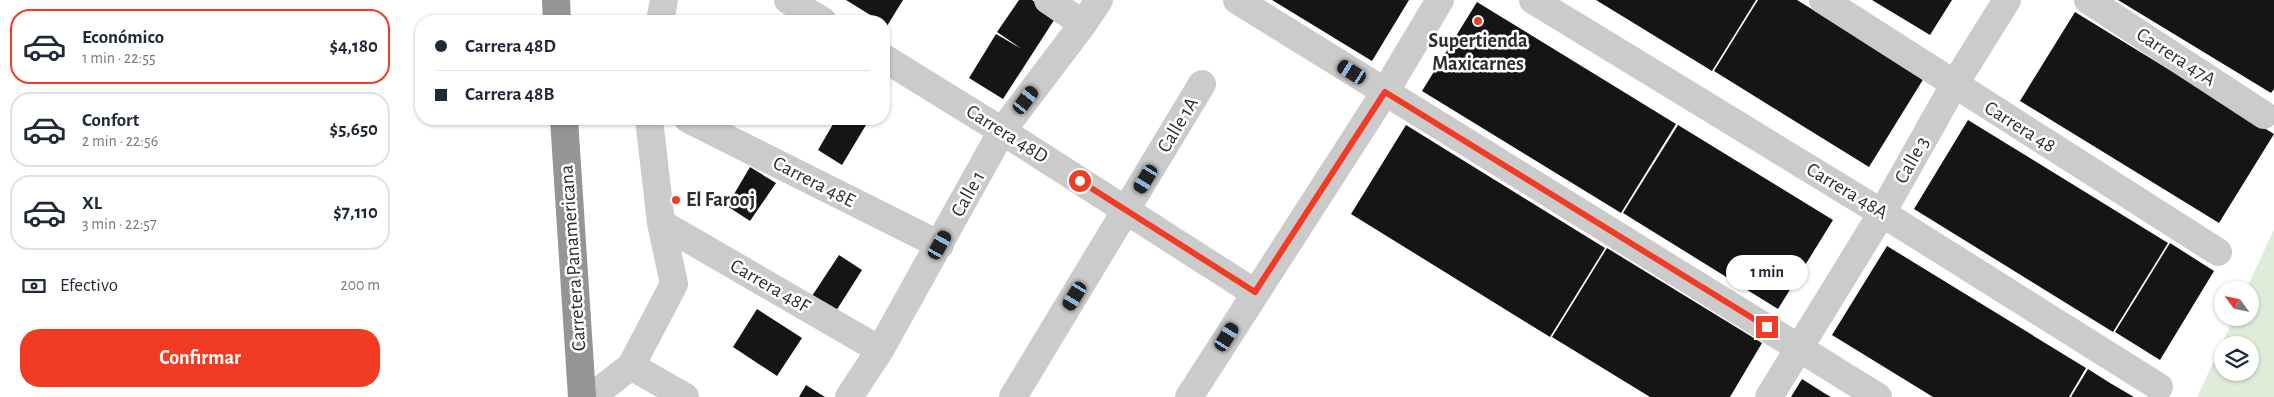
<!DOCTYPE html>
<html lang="es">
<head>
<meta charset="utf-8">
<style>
  body { margin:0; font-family:"Alegreya Sans",sans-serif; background:#f6f6f7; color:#1f2937; height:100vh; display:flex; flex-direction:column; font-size:19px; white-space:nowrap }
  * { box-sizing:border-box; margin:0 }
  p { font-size:16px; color:#747a83 }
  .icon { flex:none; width:28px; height:28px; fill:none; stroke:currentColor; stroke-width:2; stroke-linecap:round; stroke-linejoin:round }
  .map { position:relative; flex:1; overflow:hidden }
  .panel { display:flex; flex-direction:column; background:#fff; width:400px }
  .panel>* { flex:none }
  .top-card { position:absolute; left:15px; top:15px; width:475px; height:110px; border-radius:20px; box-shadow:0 1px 4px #0004; display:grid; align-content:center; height:110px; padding:0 20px; background:#fff }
  .needle { width:32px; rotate:303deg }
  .tools { position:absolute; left:1814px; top:281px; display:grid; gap:10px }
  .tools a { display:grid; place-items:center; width:45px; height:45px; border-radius:50%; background:#fff; box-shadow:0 1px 4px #0004; font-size:25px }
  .end { position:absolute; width:22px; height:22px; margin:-11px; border:6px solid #f13b23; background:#fff; box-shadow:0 0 0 2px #fff }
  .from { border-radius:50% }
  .bubble { position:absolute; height:35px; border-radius:18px; background:#fff; box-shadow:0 1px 4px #0004; font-size:16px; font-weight:700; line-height:35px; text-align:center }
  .car { position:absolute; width:15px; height:30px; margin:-15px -8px; border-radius:6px; box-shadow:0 0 4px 1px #0007; background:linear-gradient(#222 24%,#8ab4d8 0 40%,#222 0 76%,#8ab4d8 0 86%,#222 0) }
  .top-card b { display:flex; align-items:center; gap:18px; height:48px; font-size:19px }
  .top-card b+b { border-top:1px solid #e0e1e3 }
  .top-card i { width:12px; height:12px; background:#1f2937 }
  ul { padding:9px 0 0; list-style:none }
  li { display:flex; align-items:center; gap:15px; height:75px; margin:0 10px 8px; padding:0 10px; border:2px solid #e0e1e3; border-radius:20px }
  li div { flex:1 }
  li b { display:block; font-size:19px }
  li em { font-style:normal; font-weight:700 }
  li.current { border-color:#f13b23 }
  li>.icon { width:45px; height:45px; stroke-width:1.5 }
  .pay { display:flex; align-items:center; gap:12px; height:55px; padding:0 20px; font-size:19px }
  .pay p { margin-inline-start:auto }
  .button { display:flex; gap:10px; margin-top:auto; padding:10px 20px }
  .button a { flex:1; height:58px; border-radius:20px; background:#f13b23; color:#fff; font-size:20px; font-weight:700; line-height:58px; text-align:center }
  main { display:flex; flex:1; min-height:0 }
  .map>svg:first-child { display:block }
  .green { fill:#e0ecda; fill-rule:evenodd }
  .building { fill:#151515 }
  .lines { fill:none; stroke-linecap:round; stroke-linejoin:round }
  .minor { stroke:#cbcbcb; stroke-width:28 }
  .highway { stroke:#959595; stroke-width:28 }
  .route { stroke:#f13b23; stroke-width:6 }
  .poi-dot { fill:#f13b23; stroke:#fff; stroke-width:2 }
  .labels { text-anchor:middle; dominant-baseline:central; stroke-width:5; stroke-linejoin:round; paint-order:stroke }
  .poi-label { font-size:20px; font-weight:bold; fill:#2e2e2e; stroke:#fff }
  .street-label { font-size:20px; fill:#2e2e2e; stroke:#fff }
</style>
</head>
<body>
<main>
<section class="panel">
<ul>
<li class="current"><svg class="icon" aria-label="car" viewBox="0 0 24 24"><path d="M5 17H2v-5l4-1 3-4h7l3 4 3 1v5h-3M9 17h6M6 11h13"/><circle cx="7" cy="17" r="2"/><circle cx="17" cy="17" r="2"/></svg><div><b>Económico</b><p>1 min · 22:55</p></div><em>$4,180</em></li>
<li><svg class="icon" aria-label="car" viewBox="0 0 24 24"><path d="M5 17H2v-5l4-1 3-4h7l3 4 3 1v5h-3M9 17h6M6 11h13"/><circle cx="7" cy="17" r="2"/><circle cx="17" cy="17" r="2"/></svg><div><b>Confort</b><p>2 min · 22:56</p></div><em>$5,650</em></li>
<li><svg class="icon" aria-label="car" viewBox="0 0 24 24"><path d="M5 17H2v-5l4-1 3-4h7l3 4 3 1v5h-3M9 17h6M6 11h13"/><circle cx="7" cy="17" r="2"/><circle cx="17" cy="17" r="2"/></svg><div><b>XL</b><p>3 min · 22:57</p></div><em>$7,110</em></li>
</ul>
<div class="pay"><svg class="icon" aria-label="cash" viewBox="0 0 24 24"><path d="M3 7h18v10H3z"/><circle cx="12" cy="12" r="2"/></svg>Efectivo<p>200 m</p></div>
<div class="button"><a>Confirmar</a></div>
</section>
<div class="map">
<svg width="1874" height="397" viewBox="0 0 1874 397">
  <rect width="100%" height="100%" fill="#fff"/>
  <!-- green -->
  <path class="green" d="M1874,229V397H1797L1834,318H1850V290H1846ZM1822,345H1850V372H1822Z"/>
  <!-- building -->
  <path class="building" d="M446,0H503L487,26L484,21H480Z
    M619,0H632L656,17L603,99L569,78L596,34L622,49L597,32Z
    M872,0H1009L972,61Z
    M1196,0H1356L1312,71Z
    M1358,0H1397L1524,78L1469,167L1314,71Z
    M1472,0H1552L1530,35Z
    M1718,0H1874V89L1871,93Z
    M1077,2L1276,124L1221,213L1022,91Z
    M1675,12L1874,134L1819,223L1620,101Z
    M436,119H455L466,125L442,165L418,150Z
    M1568,120L1768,243L1713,332L1514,209Z
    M1006,125L1205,248L1150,337L951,214Z
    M1278,125L1433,220L1378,309L1223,213Z
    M350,167L376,183L350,221L327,206Z
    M1770,243L1814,271L1760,360L1715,332Z
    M1487,246L1686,368L1669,397H1533L1432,335Z
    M1207,248L1362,343L1330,397H1250L1152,337Z
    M439,255L462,270L436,311L412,296Z
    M357,309L402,338L377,376L333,347Z
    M1688,369L1710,383L1734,397H1671Z
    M1402,379L1424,393L1431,397H1391Z
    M406,385L425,397H399Z"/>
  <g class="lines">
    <!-- minor -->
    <path class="minor" d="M388,0L423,21
      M648,0L683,24
      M837,0L1478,397
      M1133,0L1482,213L1759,387
      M1423,0L1818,252
      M1688,0L1864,115
      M260,21L264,0
      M484,58L602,131L855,293
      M288,119L540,245
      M261,223L480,350
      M231,366L285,397
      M191,397L231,366L274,284L261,223L249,119
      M449,397L480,350L602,131L683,24L699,0
      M613,397L802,84
      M789,397L985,92L1040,0
      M1369,397L1482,213L1554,85L1607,0"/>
    <!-- highway -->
    <path class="highway" d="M156,0L157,21
      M164,119L182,397"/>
  </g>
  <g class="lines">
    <!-- route -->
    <path class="route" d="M680,181L855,292L985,92L1367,327"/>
  </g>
  <!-- markers -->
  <g class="poi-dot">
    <circle cx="1078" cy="21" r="5"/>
    <circle cx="276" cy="200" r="5"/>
  </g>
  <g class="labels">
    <!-- poi labels -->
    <g class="poi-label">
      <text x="1078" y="41">Supertienda<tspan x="1078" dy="23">Maxicarnes</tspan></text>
      <text x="286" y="200" text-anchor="start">El Farooj</text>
    </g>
    <!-- street labels -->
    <g class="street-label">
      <text transform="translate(1776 57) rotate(33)">Carrera 47A</text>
      <text transform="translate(778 125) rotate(-59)">Calle 1A</text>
      <text transform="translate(1620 127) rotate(32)">Carrera 48</text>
      <text transform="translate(607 134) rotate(32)">Carrera 48D</text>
      <text transform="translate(1512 160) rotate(-61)">Calle 3</text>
      <text transform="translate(414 182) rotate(27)">Carrera 48E</text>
      <text transform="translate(1447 191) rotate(31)">Carrera 48A</text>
      <text transform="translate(568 194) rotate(-61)">Calle 1</text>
      <text transform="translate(173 258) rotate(-94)">Carretera Panamericana</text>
      <text transform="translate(370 286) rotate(30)">Carrera 48F</text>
    </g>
  </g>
</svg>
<div class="tools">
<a><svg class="needle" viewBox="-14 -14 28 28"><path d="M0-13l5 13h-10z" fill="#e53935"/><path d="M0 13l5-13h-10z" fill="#747a83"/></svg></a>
<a><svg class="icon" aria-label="layers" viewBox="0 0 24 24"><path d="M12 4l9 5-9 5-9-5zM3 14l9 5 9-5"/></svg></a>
</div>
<i class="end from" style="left:680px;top:181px"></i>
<i class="end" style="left:1367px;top:327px"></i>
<div class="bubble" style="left:1326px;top:255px;width:82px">1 min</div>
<i class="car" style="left:952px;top:72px;rotate:302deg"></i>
<i class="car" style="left:626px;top:100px;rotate:37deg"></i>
<i class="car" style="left:746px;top:179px;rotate:211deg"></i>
<i class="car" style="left:540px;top:245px;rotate:29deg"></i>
<i class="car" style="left:675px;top:296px;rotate:211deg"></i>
<i class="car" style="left:827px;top:337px;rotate:32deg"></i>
<div class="top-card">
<b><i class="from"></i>Carrera 48D</b>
<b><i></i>Carrera 48B</b>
</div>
</div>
</main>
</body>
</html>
